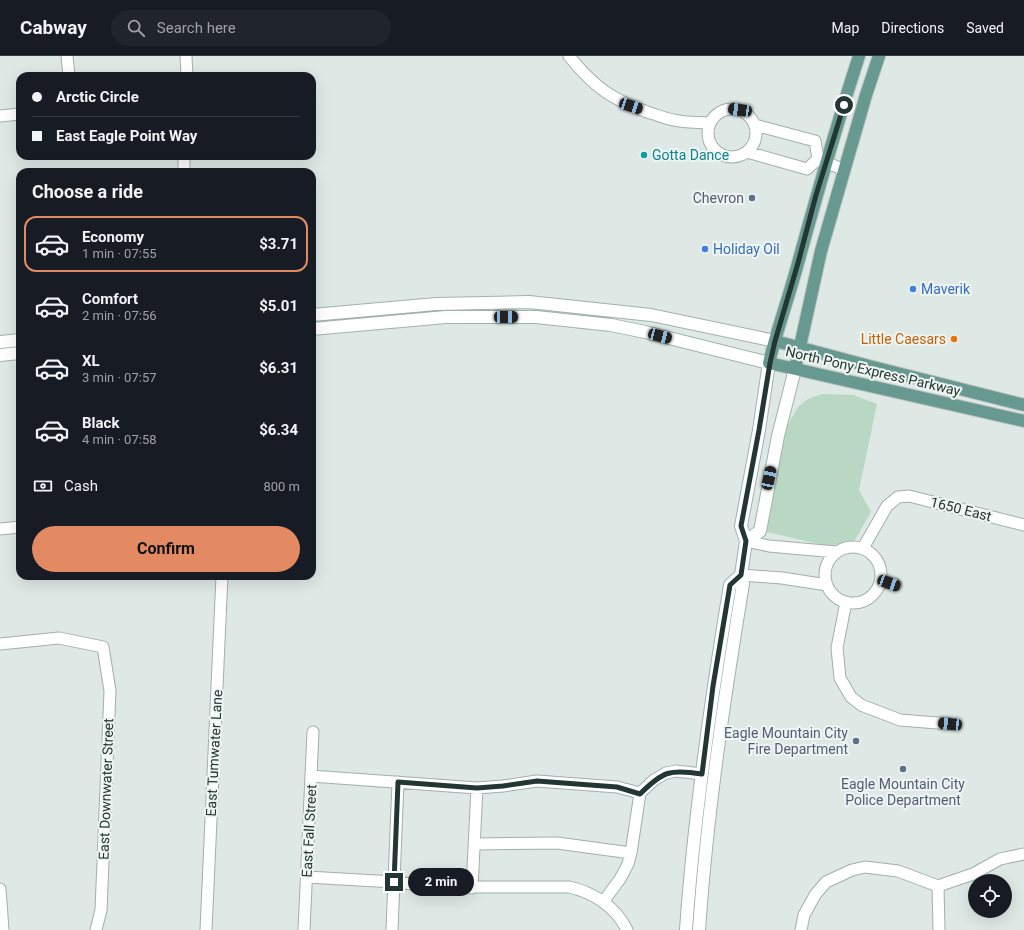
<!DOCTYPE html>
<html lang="en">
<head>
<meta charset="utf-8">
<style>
  body { margin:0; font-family:Roboto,sans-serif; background:#20242c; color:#f1f3f6; height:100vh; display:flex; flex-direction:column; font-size:15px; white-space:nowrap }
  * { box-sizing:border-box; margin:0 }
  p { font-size:13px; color:#9ea1a6 }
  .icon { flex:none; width:22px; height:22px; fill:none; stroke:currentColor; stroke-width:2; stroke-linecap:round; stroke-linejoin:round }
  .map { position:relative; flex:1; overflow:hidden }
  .sheet { position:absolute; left:16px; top:112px; width:300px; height:412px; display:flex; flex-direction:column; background:#171b24; border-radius:12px; box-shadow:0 4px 16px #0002 }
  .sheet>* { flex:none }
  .top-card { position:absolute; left:16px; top:16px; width:300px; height:88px; border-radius:12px; box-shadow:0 4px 16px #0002; display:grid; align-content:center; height:88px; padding:0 16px; background:#171b24 }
  .fabs { position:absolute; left:968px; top:818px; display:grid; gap:8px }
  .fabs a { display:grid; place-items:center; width:44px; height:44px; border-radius:50%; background:#171b24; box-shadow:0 4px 16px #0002; font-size:20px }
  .end { position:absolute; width:18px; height:18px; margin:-9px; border:5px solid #223632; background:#fff; box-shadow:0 0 0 2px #fff }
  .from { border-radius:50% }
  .bubble { position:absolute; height:28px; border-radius:14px; background:#171b24; box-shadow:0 4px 16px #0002; font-size:13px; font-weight:700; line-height:28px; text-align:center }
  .car { position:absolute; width:12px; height:24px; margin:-12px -6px; border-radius:5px; box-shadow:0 0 3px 1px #0007; background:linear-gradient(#222 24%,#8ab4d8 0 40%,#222 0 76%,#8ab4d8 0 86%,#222 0) }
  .top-card b { display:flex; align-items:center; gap:14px; height:38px; font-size:15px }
  .top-card b+b { border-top:1px solid #363941 }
  .top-card i { width:10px; height:10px; background:#f1f3f6 }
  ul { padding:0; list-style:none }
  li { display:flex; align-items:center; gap:12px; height:56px; margin:0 8px 6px; padding:0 8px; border:2px solid transparent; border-radius:12px }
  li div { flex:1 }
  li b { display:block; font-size:15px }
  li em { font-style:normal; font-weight:700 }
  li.active { border-color:#e38a62 }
  li>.icon { width:36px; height:36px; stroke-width:1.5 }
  h2 { padding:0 16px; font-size:18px; line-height:48px }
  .pay { display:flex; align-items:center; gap:10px; height:44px; padding:0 16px; font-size:15px }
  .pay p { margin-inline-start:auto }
  .primary-button { display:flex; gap:8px; margin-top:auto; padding:8px 16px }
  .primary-button a { flex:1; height:46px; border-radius:24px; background:#e38a62; color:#111; font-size:16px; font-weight:700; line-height:46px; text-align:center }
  header { display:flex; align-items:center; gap:24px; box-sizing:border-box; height:56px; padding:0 20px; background:#171b24; border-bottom:1px solid #363941 }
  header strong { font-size:19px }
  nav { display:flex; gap:22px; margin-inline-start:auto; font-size:14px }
  .search { width:280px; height:36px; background:#20242c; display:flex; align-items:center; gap:10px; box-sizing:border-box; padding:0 14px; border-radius:22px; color:#9ea1a6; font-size:15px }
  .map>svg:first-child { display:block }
  .green { fill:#b9d8c3 }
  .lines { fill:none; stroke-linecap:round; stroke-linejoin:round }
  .street-casing { stroke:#a2afac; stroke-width:13 }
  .secondary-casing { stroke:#9fb3ad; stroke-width:14 }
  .primary-casing { stroke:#bdc3c2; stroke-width:14 }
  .street { stroke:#fff; stroke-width:11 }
  .secondary { stroke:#fff; stroke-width:12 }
  .primary { stroke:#679990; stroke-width:12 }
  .route { stroke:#223632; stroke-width:5 }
  .culture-dot { fill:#0f9aa8; stroke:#eef5f2; stroke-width:1.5 }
  .service-dot { fill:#5c6f8a; stroke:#eef5f2; stroke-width:1.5 }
  .shop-dot { fill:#3f7fe0; stroke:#eef5f2; stroke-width:1.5 }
  .food-dot { fill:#e8710a; stroke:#eef5f2; stroke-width:1.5 }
  .labels { text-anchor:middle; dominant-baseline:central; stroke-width:4; stroke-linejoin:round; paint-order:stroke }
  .culture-label { font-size:14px; fill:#0d838f; stroke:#eef5f2; text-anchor:start }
  .service-label { font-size:14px; fill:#4e5e75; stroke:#eef5f2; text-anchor:end }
  .shop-label { font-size:14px; fill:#366cbe; stroke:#eef5f2; text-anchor:start }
  .food-label { font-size:14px; fill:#c56008; stroke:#eef5f2; text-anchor:end }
  .street-label { font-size:14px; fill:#223632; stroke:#eef5f2 }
</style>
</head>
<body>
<header>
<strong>Cabway</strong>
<div class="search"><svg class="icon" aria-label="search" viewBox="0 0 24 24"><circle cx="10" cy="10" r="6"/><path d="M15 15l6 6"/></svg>Search here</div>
<nav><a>Map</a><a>Directions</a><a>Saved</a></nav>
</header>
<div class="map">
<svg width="1024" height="874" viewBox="0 0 1024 874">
  <rect width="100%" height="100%" fill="#dee8e5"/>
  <!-- green -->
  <path class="green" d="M822,338L853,339L877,348L859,434L871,456L855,484L845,487L827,490L763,475L788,368L798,351L808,343Z"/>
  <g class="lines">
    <defs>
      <path id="street" d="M67,0L69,20
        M186,0L187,20
        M569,0C594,31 612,44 650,57C658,59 666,63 674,64C685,67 698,66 710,67
        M708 77a24 24 0 1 1 48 0a24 24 0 1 1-48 0Z
        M0,60L20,58
        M755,69L815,85L818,103
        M747,96L807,113L818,103
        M819,103L844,114
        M184,116V100
        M0,473L20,471
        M746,485L769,490L836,496
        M825 519a28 28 0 1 1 56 0a28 28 0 1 1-56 0Z
        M863,492L887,450L898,441L909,440L1024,469
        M741,519L782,522L827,529
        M881,524L896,529
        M846,546L837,592L840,622L851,641L861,649L900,664L950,668
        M0,588L59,582L103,591L110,635L101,854L96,874
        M311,720L477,732L503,730L537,725L617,731L640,737
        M475,788L557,787L631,797
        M307,821L394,826L443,831H569C593,836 616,851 627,874
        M938,830L939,874
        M472,832L477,732
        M0,833L3,874
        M603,846L620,823L628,808L631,797L640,737L654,724L666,717L676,715L702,718
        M206,874L222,520
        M304,874L313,676
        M392,874L398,726
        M801,874L804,859L815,839L826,826L852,814L865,811L898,815L938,830L973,818L1000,803L1024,798"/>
      <path id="secondary" d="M312,259L436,248L529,246L651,259L775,285
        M312,273L446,261H536L611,269L645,276L769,307L759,374L741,470L746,485L741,519L743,528C724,643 707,758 699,874
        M0,286L20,284
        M0,299L20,297
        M746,485L760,475L778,380L795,313
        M686,874C694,758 711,643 730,529L741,519"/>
      <path id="primary" d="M859,0C837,68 817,138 798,207C789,241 777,273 769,307L1024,365
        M775,285L869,310L1024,349
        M795,313L821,195L866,39L879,0"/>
    </defs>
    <!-- street casing -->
    <use href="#street" class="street-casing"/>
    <!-- secondary casing -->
    <use href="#secondary" class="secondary-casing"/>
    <!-- primary casing -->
    <use href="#primary" class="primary-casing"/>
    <!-- street -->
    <use href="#street" class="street"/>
    <!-- secondary -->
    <use href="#secondary" class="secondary"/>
    <!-- primary -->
    <use href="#primary" class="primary"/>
  </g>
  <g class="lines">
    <!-- route -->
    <path class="route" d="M394,826L398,726L477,732L503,730L537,725L617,731L640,738C663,715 670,713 702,718L713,630L730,529L741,519L746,485L741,470L759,374L770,307L775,285L798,207L816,139L844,49"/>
  </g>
  <!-- markers -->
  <circle class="culture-dot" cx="644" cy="99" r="4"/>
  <g class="service-dot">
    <circle cx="752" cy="142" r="4"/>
    <circle cx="856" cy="685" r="4"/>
    <circle cx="903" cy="713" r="4"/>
  </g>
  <g class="shop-dot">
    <circle cx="705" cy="193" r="4"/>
    <circle cx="913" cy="233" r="4"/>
  </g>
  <circle class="food-dot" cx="954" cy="283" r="4"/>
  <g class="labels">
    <!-- culture labels -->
    <g class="culture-label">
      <text x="652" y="99">Gotta Dance</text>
    </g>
    <!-- service labels -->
    <g class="service-label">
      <text x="744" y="142">Chevron</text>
      <text x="848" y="677">Eagle Mountain City<tspan x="848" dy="16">Fire Department</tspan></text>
      <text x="903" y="728" text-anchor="middle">Eagle Mountain City<tspan x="903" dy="16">Police Department</tspan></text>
    </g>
    <!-- shop labels -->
    <g class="shop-label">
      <text x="713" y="193">Holiday Oil</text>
      <text x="921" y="233">Maverik</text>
    </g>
    <!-- food labels -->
    <g class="food-label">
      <text x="946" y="283">Little Caesars</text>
    </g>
    <!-- street labels -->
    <g class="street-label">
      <text transform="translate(873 315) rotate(13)">North Pony Express Parkway</text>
      <text transform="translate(961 453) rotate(14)">1650 East</text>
      <text transform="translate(214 697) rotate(-87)">East Tumwater Lane</text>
      <text transform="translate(106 733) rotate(-88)">East Downwater Street</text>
      <text transform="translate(309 775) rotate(-87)">East Fall Street</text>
    </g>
  </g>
</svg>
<div class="fabs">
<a><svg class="icon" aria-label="locate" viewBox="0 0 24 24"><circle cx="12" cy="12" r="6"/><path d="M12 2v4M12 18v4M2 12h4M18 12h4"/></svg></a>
</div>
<i class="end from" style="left:844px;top:49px"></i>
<i class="end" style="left:394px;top:826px"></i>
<div class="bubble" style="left:408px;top:812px;width:66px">2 min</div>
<i class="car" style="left:631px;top:50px;rotate:108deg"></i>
<i class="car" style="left:740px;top:54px;rotate:278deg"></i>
<i class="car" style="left:506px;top:261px;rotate:90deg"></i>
<i class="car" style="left:660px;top:280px;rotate:105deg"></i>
<i class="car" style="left:769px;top:422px;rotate:12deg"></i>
<i class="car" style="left:889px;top:527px;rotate:110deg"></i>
<i class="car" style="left:950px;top:668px;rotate:275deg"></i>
<div class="top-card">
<b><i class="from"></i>Arctic Circle</b>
<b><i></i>East Eagle Point Way</b>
</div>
<section class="sheet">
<h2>Choose a ride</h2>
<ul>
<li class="active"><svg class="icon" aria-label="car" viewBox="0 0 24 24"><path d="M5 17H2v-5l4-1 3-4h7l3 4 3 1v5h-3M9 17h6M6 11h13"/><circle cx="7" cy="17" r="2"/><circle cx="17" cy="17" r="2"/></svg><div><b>Economy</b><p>1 min · 07:55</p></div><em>$3.71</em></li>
<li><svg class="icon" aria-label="car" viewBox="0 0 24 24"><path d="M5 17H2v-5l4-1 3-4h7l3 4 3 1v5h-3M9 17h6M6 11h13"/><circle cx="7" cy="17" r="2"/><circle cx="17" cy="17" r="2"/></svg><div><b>Comfort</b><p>2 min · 07:56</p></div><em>$5.01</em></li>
<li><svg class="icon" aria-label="car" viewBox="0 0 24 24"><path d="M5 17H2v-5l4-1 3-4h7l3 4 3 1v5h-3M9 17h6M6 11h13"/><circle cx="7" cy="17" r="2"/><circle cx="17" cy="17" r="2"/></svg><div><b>XL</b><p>3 min · 07:57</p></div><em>$6.31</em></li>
<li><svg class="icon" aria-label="car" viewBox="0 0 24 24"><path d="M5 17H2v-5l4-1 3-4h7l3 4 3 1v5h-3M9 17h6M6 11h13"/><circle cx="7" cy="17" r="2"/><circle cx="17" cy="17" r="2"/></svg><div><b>Black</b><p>4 min · 07:58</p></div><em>$6.34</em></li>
</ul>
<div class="pay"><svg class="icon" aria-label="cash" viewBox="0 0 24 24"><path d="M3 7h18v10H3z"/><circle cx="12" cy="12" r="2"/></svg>Cash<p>800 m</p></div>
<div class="primary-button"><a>Confirm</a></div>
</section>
</div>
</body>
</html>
